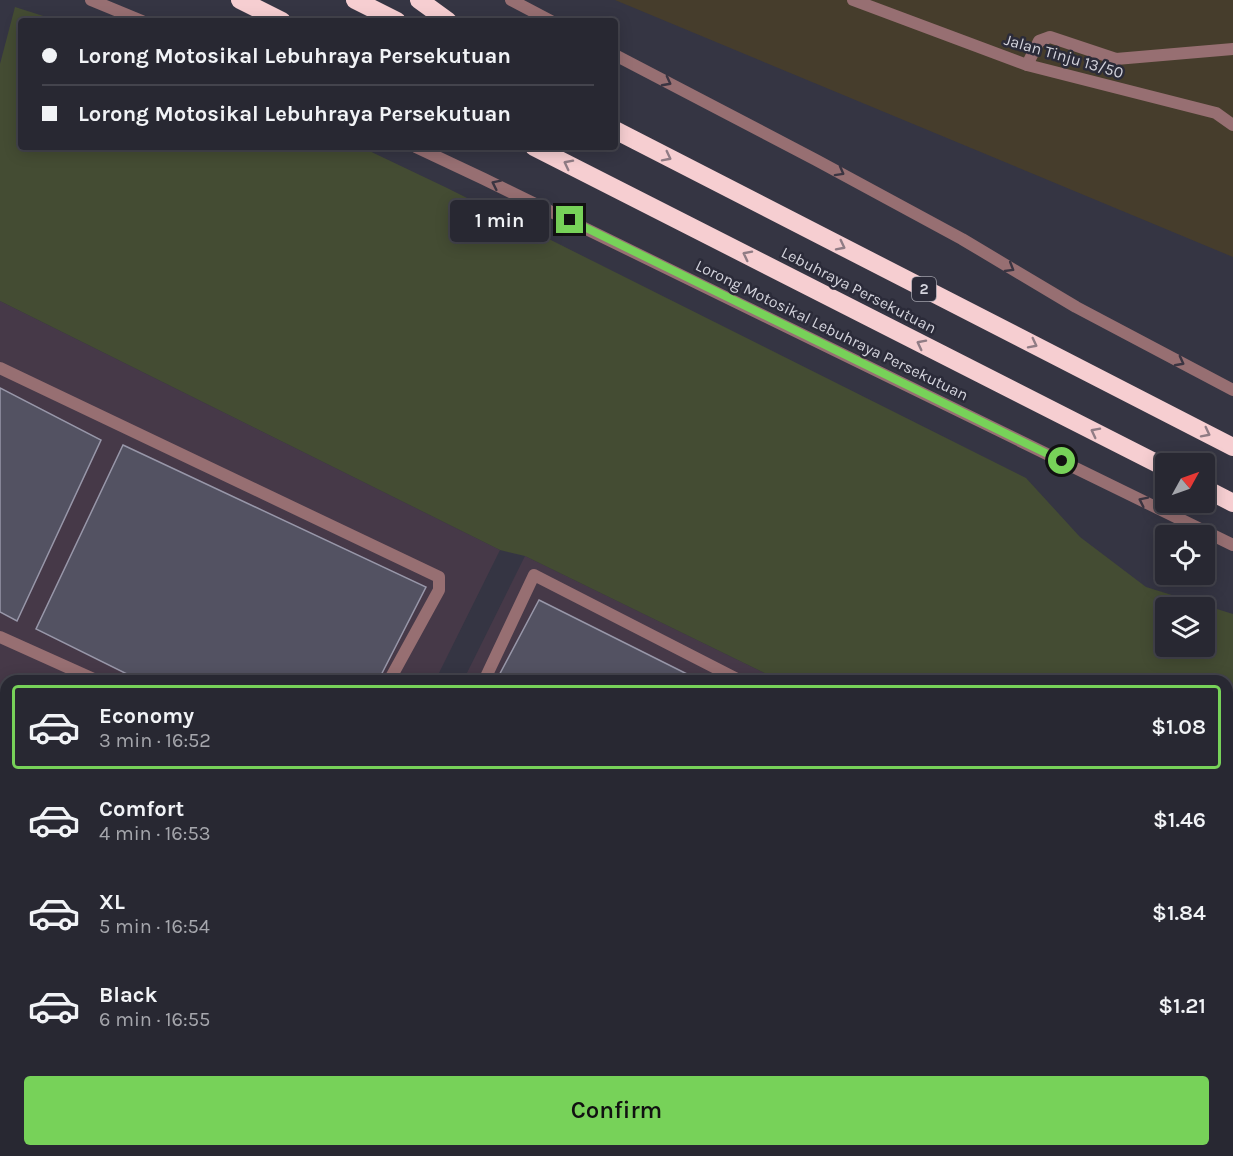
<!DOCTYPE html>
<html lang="en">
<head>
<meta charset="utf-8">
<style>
  body { margin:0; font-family:Karla,sans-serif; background:#34343e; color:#f1f3f6; height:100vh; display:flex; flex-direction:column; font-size:22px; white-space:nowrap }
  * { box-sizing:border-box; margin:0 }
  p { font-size:20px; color:#a5a6ac }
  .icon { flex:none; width:33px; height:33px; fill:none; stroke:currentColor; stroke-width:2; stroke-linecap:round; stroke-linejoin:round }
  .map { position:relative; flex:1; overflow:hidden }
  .panel { position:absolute; left:0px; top:675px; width:1233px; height:482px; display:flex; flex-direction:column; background:#282832; border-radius:18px 18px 0 0; box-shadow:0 3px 15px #0003,0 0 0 2px #44444d }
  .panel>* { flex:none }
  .banner { position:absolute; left:18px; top:18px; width:600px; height:132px; border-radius:6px; box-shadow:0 3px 15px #0003,0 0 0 2px #44444d; display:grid; align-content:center; height:132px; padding:0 24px; background:#282832 }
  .needle { width:39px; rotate:50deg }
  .controls { position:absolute; left:1155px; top:453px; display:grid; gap:12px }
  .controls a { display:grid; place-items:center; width:60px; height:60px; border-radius:6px; background:#282832; box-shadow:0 3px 15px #0003,0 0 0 2px #44444d; font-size:30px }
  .end { position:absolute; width:27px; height:27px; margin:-14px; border:8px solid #77d259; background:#111; box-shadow:0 0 0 3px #111 }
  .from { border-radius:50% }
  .bubble { position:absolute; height:42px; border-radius:6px; background:#282832; box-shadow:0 3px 15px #0003,0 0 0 2px #44444d; font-size:20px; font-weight:600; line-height:42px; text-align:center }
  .banner b { display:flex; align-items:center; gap:21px; height:57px; font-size:22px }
  .banner b+b { border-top:2px solid #44444d }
  .banner i { width:15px; height:15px; background:#f1f3f6 }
  ul { padding:10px 0 0; list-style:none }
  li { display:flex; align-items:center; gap:18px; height:84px; margin:0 12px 9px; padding:0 12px; border:3px solid transparent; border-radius:6px }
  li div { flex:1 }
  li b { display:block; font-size:22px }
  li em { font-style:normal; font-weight:600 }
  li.on { border-color:#77d259 }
  li>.icon { width:54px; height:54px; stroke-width:1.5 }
  .cta { display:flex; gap:12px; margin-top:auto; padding:12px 24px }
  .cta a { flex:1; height:69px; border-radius:6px; background:#77d259; color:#111; font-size:24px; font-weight:600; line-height:69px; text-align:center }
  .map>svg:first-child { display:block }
  .commercial { fill:#463d2c }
  .industrial { fill:#463948 }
  .green { fill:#444c33; fill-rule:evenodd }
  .building { fill:#535262; stroke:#9897a9; stroke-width:1.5 }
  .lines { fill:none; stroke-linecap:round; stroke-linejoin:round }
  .lane { stroke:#976f72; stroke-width:12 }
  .street { stroke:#976f72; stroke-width:12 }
  .highway { stroke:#f6ced1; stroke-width:18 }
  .oneway { stroke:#3b3542 }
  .oneway2 { stroke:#907c85 }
  .route { stroke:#77d259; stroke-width:8 }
  .labels { text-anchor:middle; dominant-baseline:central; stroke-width:5; stroke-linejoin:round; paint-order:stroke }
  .shield { fill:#2b2b39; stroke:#a0a0aa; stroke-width:1.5 }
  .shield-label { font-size:15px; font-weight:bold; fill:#d2d2db }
  .street-label { font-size:16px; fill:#d2d2db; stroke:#2b2b39 }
</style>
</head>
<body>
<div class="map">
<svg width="1233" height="1156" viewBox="0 0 1233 1156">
  <rect width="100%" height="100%" fill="#353543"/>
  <!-- commercial -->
  <path class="commercial" d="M615,0H1233V257Z"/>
  <!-- industrial -->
  <path class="industrial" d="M0,301L500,550L435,681H6V688L0,685Z
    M525,556L781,681H463Z
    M0,758L6,761V1150H786L797,1156H0Z
    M1227,899L1233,902V1156H962L951,1151L1227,1150Z"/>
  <!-- green -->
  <path class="green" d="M15,7L59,21H21V147H361L445,187L1026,478L1080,537L1146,587L1233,614V902L1227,899V681H781L525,556L500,550L0,301V64ZM1166,608H1204V646H1166Z"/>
  <!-- building -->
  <path class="building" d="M0,388L101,440L17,621L0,612Z
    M123,445L426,587L378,681H141L36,629Z
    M539,600L701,681H496Z
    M0,815L6,818V1034L0,1031Z
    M1233,1009V1156H1161L1164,1150H1227V1021Z
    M0,1121L6,1124V1150H61L73,1156H0Z
    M343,1150H686L698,1156H340Z"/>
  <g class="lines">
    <!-- lane -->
    <path class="lane" d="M91,0L142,21
      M511,0L551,21
      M615,55L816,160L962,239L1076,307L1233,390
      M1027,65L1039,41L1050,37L1116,59L1233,49
      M416,147L484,179L1233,545
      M0,368L439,577V590L389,681
      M0,637L98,681
      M484,681L534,575L741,681
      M0,801L6,804
      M0,1038L6,1041
      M0,1088L6,1090
      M136,1150L148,1156
      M204,1150L215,1156
      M733,1150L745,1156
      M1070,1150C1077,1154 1080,1156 1086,1150
      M254,1156L257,1150
      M307,1156L310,1150
      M966,1156L969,1150"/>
    <!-- street -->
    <path class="street" d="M853,0L1027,65L1216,113L1233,125
      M0,722L6,725
      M846,1150L856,1156"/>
    <!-- highway -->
    <path class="highway" d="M240,0L282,21
      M355,0L397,21
      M419,0L448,21
      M615,130L1233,447
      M534,147L1166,468
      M1204,488L1233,503"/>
  </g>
  <!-- one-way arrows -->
  <defs><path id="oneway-chevron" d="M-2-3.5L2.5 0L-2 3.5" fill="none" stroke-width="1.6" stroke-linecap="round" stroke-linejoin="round" transform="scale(1.5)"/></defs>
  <g class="oneway">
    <use href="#oneway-chevron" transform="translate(667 82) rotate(28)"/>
    <use href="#oneway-chevron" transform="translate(840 172) rotate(29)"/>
    <use href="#oneway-chevron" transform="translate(496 184) rotate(-154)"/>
    <use href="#oneway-chevron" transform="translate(1010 268) rotate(31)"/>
    <use href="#oneway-chevron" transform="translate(1180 362) rotate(28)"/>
    <use href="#oneway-chevron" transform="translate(1143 501) rotate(-154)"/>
  </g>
  <g class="oneway2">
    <use href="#oneway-chevron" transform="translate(667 157) rotate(27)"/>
    <use href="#oneway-chevron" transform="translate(568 164) rotate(-153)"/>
    <use href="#oneway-chevron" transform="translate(841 246) rotate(27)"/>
    <use href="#oneway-chevron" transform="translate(747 255) rotate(-153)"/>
    <use href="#oneway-chevron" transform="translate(921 344) rotate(-153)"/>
    <use href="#oneway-chevron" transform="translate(1033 344) rotate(27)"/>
    <use href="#oneway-chevron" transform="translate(1095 432) rotate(-153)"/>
    <use href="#oneway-chevron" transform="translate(1206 433) rotate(27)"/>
  </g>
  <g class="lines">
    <!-- route -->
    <path class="route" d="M570,220L1062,461"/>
  </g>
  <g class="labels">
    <!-- shield labels -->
    <rect class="shield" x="912" y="277" width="24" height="24" rx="4.5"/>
    <g class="shield-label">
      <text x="924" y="289">2</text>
    </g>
    <!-- street labels -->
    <g class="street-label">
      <text transform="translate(1064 56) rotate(16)">Jalan Tinju 13/50</text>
      <text transform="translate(859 290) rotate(27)">Lebuhraya Persekutuan</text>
      <text transform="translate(832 330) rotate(26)">Lorong Motosikal Lebuhraya Persekutuan</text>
    </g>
  </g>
</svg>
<div class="controls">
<a><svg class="needle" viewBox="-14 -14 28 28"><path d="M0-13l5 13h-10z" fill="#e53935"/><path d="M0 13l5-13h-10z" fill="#a5a6ac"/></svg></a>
<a><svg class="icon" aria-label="locate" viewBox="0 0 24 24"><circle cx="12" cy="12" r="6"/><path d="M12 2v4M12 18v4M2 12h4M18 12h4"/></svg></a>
<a><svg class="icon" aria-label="layers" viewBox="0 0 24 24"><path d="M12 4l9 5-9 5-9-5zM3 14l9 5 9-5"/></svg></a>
</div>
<i class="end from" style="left:1062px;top:461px"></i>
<i class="end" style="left:570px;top:220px"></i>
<div class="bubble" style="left:450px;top:200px;width:99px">1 min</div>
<div class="banner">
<b><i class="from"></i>Lorong Motosikal Lebuhraya Persekutuan</b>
<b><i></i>Lorong Motosikal Lebuhraya Persekutuan</b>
</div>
<section class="panel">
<ul>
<li class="on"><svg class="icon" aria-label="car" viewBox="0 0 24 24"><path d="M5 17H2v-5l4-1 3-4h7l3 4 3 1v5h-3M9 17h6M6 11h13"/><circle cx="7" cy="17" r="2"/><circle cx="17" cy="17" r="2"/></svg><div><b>Economy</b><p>3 min · 16:52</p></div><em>$1.08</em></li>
<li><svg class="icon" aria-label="car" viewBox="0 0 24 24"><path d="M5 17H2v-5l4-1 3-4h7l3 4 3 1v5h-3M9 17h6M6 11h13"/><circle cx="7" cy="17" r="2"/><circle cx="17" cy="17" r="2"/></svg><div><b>Comfort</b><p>4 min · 16:53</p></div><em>$1.46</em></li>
<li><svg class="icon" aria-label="car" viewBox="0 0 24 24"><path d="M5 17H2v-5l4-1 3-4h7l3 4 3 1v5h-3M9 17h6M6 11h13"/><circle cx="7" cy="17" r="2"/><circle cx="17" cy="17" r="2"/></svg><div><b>XL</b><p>5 min · 16:54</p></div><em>$1.84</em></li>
<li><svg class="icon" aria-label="car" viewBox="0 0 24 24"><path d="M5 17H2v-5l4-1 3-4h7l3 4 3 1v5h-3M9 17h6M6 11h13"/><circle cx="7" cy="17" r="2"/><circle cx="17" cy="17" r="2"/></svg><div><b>Black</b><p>6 min · 16:55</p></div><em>$1.21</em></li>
</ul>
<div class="cta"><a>Confirm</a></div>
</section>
</div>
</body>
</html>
